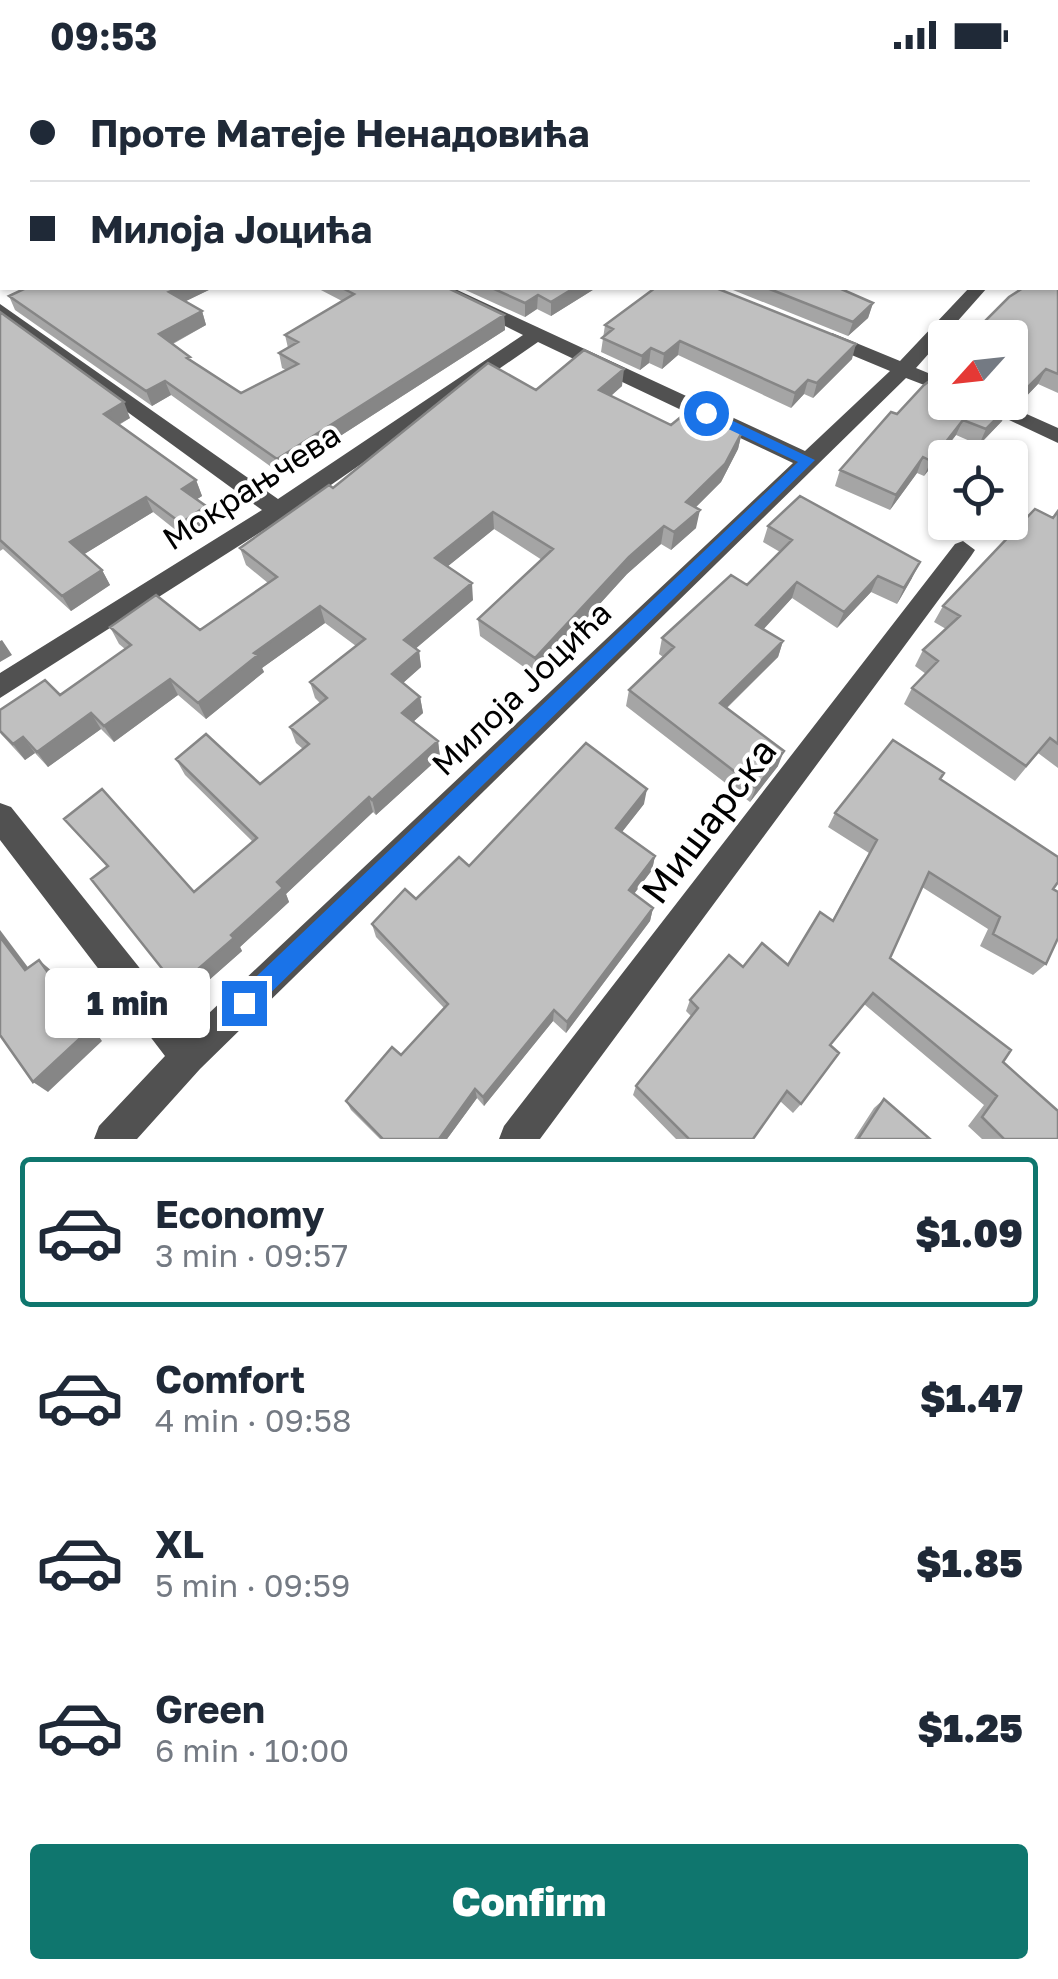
<!DOCTYPE html>
<html lang="en">
<head>
<meta charset="utf-8">
<style>
  body { margin:0; font-family:"Golos Text",sans-serif; background:#f6f6f7; color:#1f2937; height:100vh; display:flex; flex-direction:column; font-size:38px; white-space:nowrap }
  * { box-sizing:border-box; margin:0 }
  p { font-size:32px; color:#747a83 }
  .icon { flex:none; width:55px; height:55px; fill:none; stroke:currentColor; stroke-width:2; stroke-linecap:round; stroke-linejoin:round }
  .map { position:relative; height:1069px; overflow:hidden }
  .panel { display:flex; flex-direction:column; background:#fff; flex:1 }
  .panel>* { flex:none }
  .guide { position:absolute; left:0px; top:0px; width:1060px; height:220px; box-shadow:0 2px 8px #0004; display:grid; align-content:center; height:220px; padding:0 30px; background:#fff }
  .needle { width:65px; rotate:243deg }
  .buttons { position:absolute; left:928px; top:250px; display:grid; gap:20px }
  .buttons a { display:grid; place-items:center; width:100px; height:100px; border-radius:10px; background:#fff; box-shadow:0 2px 8px #0004; font-size:50px }
  .end { position:absolute; width:45px; height:45px; margin:-22px; border:12px solid #1a73e8; background:#fff; box-shadow:0 0 0 5px #fff }
  .from { border-radius:50% }
  .bubble { position:absolute; height:70px; border-radius:10px; background:#fff; box-shadow:0 2px 8px #0004; font-size:32px; font-weight:800; line-height:70px; text-align:center }
  .guide b { display:flex; align-items:center; gap:35px; height:95px; font-size:38px }
  .guide b+b { border-top:2px solid #e0e1e3 }
  .guide i { width:25px; height:25px; background:#1f2937 }
  ul { padding:18px 0 0; list-style:none }
  li { display:flex; align-items:center; gap:30px; height:150px; margin:0 20px 15px; padding:0 10px; border:5px solid transparent; border-radius:10px }
  li div { flex:1 }
  li b { display:block; font-size:38px }
  li em { font-style:normal; font-weight:800 }
  li.on { border-color:#0f766e }
  li>.icon { width:90px; height:90px; stroke-width:1.5 }
  .cta { display:flex; gap:20px; margin-top:auto; padding:20px 30px }
  .cta a { flex:1; height:115px; border-radius:10px; background:#0f766e; color:#fff; font-size:40px; font-weight:800; line-height:115px; text-align:center }
  .status { display:flex; justify-content:space-between; align-items:center; height:70px; padding:0 50px; background:#fff; direction:ltr }
  .status svg { height:28px; fill:currentColor }
  .map>svg:first-child { display:block }
  .lines { fill:none; stroke-linecap:round; stroke-linejoin:round }
  .minor { fill:#515151; fill-rule:evenodd }
  .wall { fill:#a5a5a5 }
  .shaded-wall { fill:#868686 }
  .building { fill:#c0c0c0; stroke:#868686; stroke-width:2.5 }
  .route { fill:#1a73e8 }
  .labels { text-anchor:middle; dominant-baseline:central; stroke-width:8; stroke-linejoin:round; paint-order:stroke }
  .street-label { font-size:32px; fill:#000; stroke:#fff }
  .near-street-label { font-size:38px; fill:#000; stroke:#fff }
</style>
</head>
<body>
<div class="status"><b>09:53</b><svg viewBox="0 0 49 12"><path d="M0 12V9h3v3zM5 12V6h3v6zM10 12V3h3v9zM15 12V0h3v12zM26 1h20v11H26zM47 4h2v5h-2z"/></svg></div>
<div class="map">
<svg width="1058" height="1069" viewBox="0 0 1058 1069">
  <rect width="100%" height="100%" fill="#fff"/>
  <g class="lines">
    <!-- minor -->
    <path class="minor" d="M748,0H763L765,2H750Z
      M430,218H453L805,381L890,301L818,271V263H832L900,291L969,218H987L916,298L945,310V323L906,308L200,999L137,1069H94L99,1056L165,986L0,770V733L11,737L190,961L793,393L538,272L286,446L0,628V603L262,440L0,249V234L278,429L523,265Z
      M971,332H1000L1058,358V373Z
      M963,471L975,480L971,486L540,1069H499L504,1056L955,474Z"/>
  </g>
  <!-- wall -->
  <path class="wall" d="M1058,191V323L1038,314L1017,336L1010,332V268H975L980,256Z
    M26,218H213L185,231L202,241L206,255L173,274L192,291L241,323L286,300L282,298L279,283L288,278L285,265L342,231L317,218H448L504,245L505,260L281,404L171,325L152,336L15,240L9,226Z
    M461,218H596L551,246L537,239L525,247Z
    M728,218H839L873,233L868,248L848,266Z
    M0,242L130,348L119,355L196,410L202,426L197,429L206,436L212,452L187,469L153,442L84,484L102,500L110,515L71,541L3,479L0,481Z
    M605,255L852,289L813,328L804,324L791,338L678,285L662,299L649,293L640,300L601,282Z
    M622,316L611,326L671,355L742,362L738,379L721,412L695,438L696,458L671,480L661,474L627,504L535,605L480,566L478,549L542,490L494,459L448,496L473,530L416,578L419,581L421,597L403,613L420,627L423,643L413,652L438,671L440,687L376,745L373,742L286,824L289,832L240,877L242,881L200,918H178L168,906L107,797L64,749L194,822L253,772L185,705L176,689L260,714L303,679L296,673L290,657L320,633L315,628L310,612L356,576L325,553L262,598L264,602L206,649L178,625L114,672L101,659L48,697L35,683L25,690L1,664L0,662V640L60,625L125,579L119,574L110,557L200,560L268,513L246,495L240,478L333,418L536,320Z
    M897,344L1002,351L979,375L956,365L924,406L917,403L890,440L835,416L840,400Z
    M1058,441V698L1038,683L1015,711L904,634L912,618L926,604L915,596L923,580L946,559L934,552L943,536L1053,448Z
    M768,456L912,508L897,534L871,522L837,558L792,528L763,559L783,571L778,587L727,638L778,696L750,732L626,636L629,620L663,587L659,584L662,568L747,515L780,482L763,472Z
    M940,709L1053,819L1046,894L1033,905L980,876L988,859L922,817L890,888L1003,992L1058,1069H982L968,1056L984,1035L864,934L830,975L801,1034L793,1043L780,1031L753,1069H676L633,1025L636,1016L691,946L686,941L690,930L743,897L788,895L832,851L869,783L828,757L835,743Z
    M644,734L622,762L655,786L652,800L634,824L653,838L650,851L566,963L553,951L484,1036L477,1028L447,1069H380L351,1040L346,1031L401,985L444,938L376,867L372,854L469,796Z
    M884,1029L930,1069H854L874,1038Z"/>
  <!-- shaded-wall -->
  <path class="shaded-wall" d="M179,218H213L174,237L169,222Z
    M574,218H596L551,246V232Z
    M538,225L537,239L525,247V233Z
    M873,233L868,248L848,266L853,252Z
    M202,241L206,255L164,278L159,264Z
    M504,245L505,260L281,404L277,389Z
    M680,271L678,285L662,299L664,284Z
    M856,274L852,289L813,328L817,313Z
    M651,278L649,293L640,300L642,286Z
    M624,299L622,316L598,337L599,320Z
    M1046,299L1038,314L1017,336L1025,320Z
    M808,310L804,324L791,338L795,323Z
    M165,311L171,325L152,336L146,321Z
    M124,332L130,348L110,359L104,344Z
    M1010,335L1002,351L979,375L986,359Z
    M963,350L956,365L924,406L931,391Z
    M742,362L738,379L721,412L683,450L686,432Z
    M923,387L917,403L890,440L896,425Z
    M196,410L202,426L188,435L182,419Z
    M146,427L153,442L78,488L70,472Z
    M206,436L212,452L187,469L181,453Z
    M700,440L696,458L671,480L674,462Z
    M493,442L494,459L437,505L435,488Z
    M664,456L661,474L627,504L535,605V588L629,487Z
    M920,492L912,508L897,534L904,518Z
    M102,500L110,515L71,541L62,526Z
    M878,506L871,522L837,558L844,542Z
    M797,512L792,528L752,572L756,555Z
    M472,513L473,530L407,586L404,570Z
    M320,536L325,553L262,598L264,602L206,649L198,633L254,583Z
    M2,570L12,585L0,592V571Z
    M783,571L778,587L716,648L720,633Z
    M419,581L421,597L395,620L392,604Z
    M170,609L178,625L114,672L104,656Z
    M420,627L423,643L405,659L402,643Z
    M91,643L101,659L48,697L37,682Z
    M23,667L35,683L25,690L13,674Z
    M438,671L440,687L376,745L372,730Z
    M784,681L778,696L750,732L756,718Z
    M647,719L644,734L614,772L616,758Z
    M369,727L373,742L286,824L289,832L240,877L242,881L200,918L190,906L231,865L277,812Z
    M655,786L652,800L627,833L629,820Z
    M653,838L650,851L566,963L567,952Z
    M0,860L39,912L25,900L0,867Z
    M39,890L53,902L102,971L48,1022L33,1012Z
    M554,940L553,951L484,1036L483,1027Z
    M475,1019L477,1028L447,1069H439Z"/>
  <!-- building -->
  <path class="building" d="M0,0H699L706,2H2V59L0,60Z
    M0,72L2,73V111L0,109Z
    M1058,191V304L1046,299L1025,320L1010,314V268H977L987,259L980,256L1009,227L1023,218H1058Z
    M26,218H179L169,222L202,241L159,264L190,287L187,288L241,323L298,294L279,283L298,272L285,265L354,224L342,218H448L504,245L277,389L165,311L146,321L9,226Z
    M492,218H574L551,232L538,225L525,233Z
    M655,218H716L856,274L817,313L808,310L795,323L680,271L664,284L651,278L642,286L602,268L613,259L605,255Z
    M767,218H839L873,233L853,252Z
    M0,242L124,332L104,344L196,410L182,419L206,436L181,453L146,427L70,472L102,500L62,526L0,470Z
    M584,280L624,299L599,320L671,355L693,337L742,362L725,394L686,432L700,440L674,462L664,456L629,487L535,588L478,549L553,479L493,442L435,488L472,513L404,570L419,581L392,604L420,627L402,643L438,671L372,730L369,727L277,812L283,818L231,865L234,868L190,906H168L91,809L108,796L64,749L102,719L194,822L257,768L176,689L206,664L260,714L309,674L290,657L327,628L310,612L365,569L320,536L254,583L258,585L198,633L170,609L104,656L91,643L37,682L23,667L13,674L0,661V640L45,610L60,625L131,575L110,557L156,525L200,560L277,507L240,478L329,415L333,418L488,293L536,320Z
    M936,306L945,308V332H1003L1010,335L986,359L963,350L931,391L923,387L896,425L840,400L891,342L897,344L924,315Z
    M800,426L920,492L904,518L878,506L844,542L797,512L756,555L783,571L720,633L784,681L756,718L629,620L674,577L662,568L731,505L747,515L792,470L768,456Z
    M1035,439L1053,448L1058,441V674L1050,668L1026,696L912,618L938,591L923,580L960,546L943,536Z
    M893,670L944,703L940,709L1058,787V812L1053,819L1058,822V868L1046,894L993,864L1000,847L929,802L890,888L1011,980L1003,992L1058,1041V1069H1004L982,1047L997,1026L873,923L830,975L839,983L801,1034L787,1021L753,1069H689L636,1016L698,938L690,930L729,885L743,897L762,873L788,895L820,842L833,851L877,770L835,743Z
    M586,673L647,719L616,758L655,786L629,820L653,838L567,952L554,940L483,1027L475,1019L439,1069H383L346,1031L392,977L401,985L448,934L372,854L405,819L416,829L459,787L469,796Z
    M0,867L25,900L39,890L89,960L33,1012L0,965Z
    M884,1029L930,1069H858Z"/>
  <!-- route -->
  <path class="route" d="M701,340H710L815,390L252,941L244,944L237,941L234,933L237,925L798,392L701,346Z"/>
  <g class="labels">
    <!-- street labels -->
    <g class="street-label">
      <text transform="translate(251 416) rotate(-33)">Мокрањчева</text>
      <text transform="translate(521 618) rotate(-44)">Милоја Јоцића</text>
    </g>
    <!-- near-street labels -->
    <g class="near-street-label">
      <text transform="translate(708 750) rotate(-53)">Мишарска</text>
    </g>
  </g>
</svg>
<div class="buttons">
<a><svg class="needle" viewBox="-14 -14 28 28"><path d="M0-13l5 13h-10z" fill="#e53935"/><path d="M0 13l5-13h-10z" fill="#747a83"/></svg></a>
<a><svg class="icon" aria-label="locate" viewBox="0 0 24 24"><circle cx="12" cy="12" r="6"/><path d="M12 2v4M12 18v4M2 12h4M18 12h4"/></svg></a>
</div>
<i class="end from" style="left:706px;top:343px"></i>
<i class="end" style="left:244px;top:933px"></i>
<div class="bubble" style="left:45px;top:898px;width:165px">1 min</div>
<div class="guide">
<b><i class="from"></i>Проте Матеје Ненадовића</b>
<b><i></i>Милоја Јоцића</b>
</div>
</div>
<section class="panel">
<ul>
<li class="on"><svg class="icon" aria-label="car" viewBox="0 0 24 24"><path d="M5 17H2v-5l4-1 3-4h7l3 4 3 1v5h-3M9 17h6M6 11h13"/><circle cx="7" cy="17" r="2"/><circle cx="17" cy="17" r="2"/></svg><div><b>Economy</b><p>3 min · 09:57</p></div><em>$1.09</em></li>
<li><svg class="icon" aria-label="car" viewBox="0 0 24 24"><path d="M5 17H2v-5l4-1 3-4h7l3 4 3 1v5h-3M9 17h6M6 11h13"/><circle cx="7" cy="17" r="2"/><circle cx="17" cy="17" r="2"/></svg><div><b>Comfort</b><p>4 min · 09:58</p></div><em>$1.47</em></li>
<li><svg class="icon" aria-label="car" viewBox="0 0 24 24"><path d="M5 17H2v-5l4-1 3-4h7l3 4 3 1v5h-3M9 17h6M6 11h13"/><circle cx="7" cy="17" r="2"/><circle cx="17" cy="17" r="2"/></svg><div><b>XL</b><p>5 min · 09:59</p></div><em>$1.85</em></li>
<li><svg class="icon" aria-label="car" viewBox="0 0 24 24"><path d="M5 17H2v-5l4-1 3-4h7l3 4 3 1v5h-3M9 17h6M6 11h13"/><circle cx="7" cy="17" r="2"/><circle cx="17" cy="17" r="2"/></svg><div><b>Green</b><p>6 min · 10:00</p></div><em>$1.25</em></li>
</ul>
<div class="cta"><a>Confirm</a></div>
</section>
</body>
</html>
